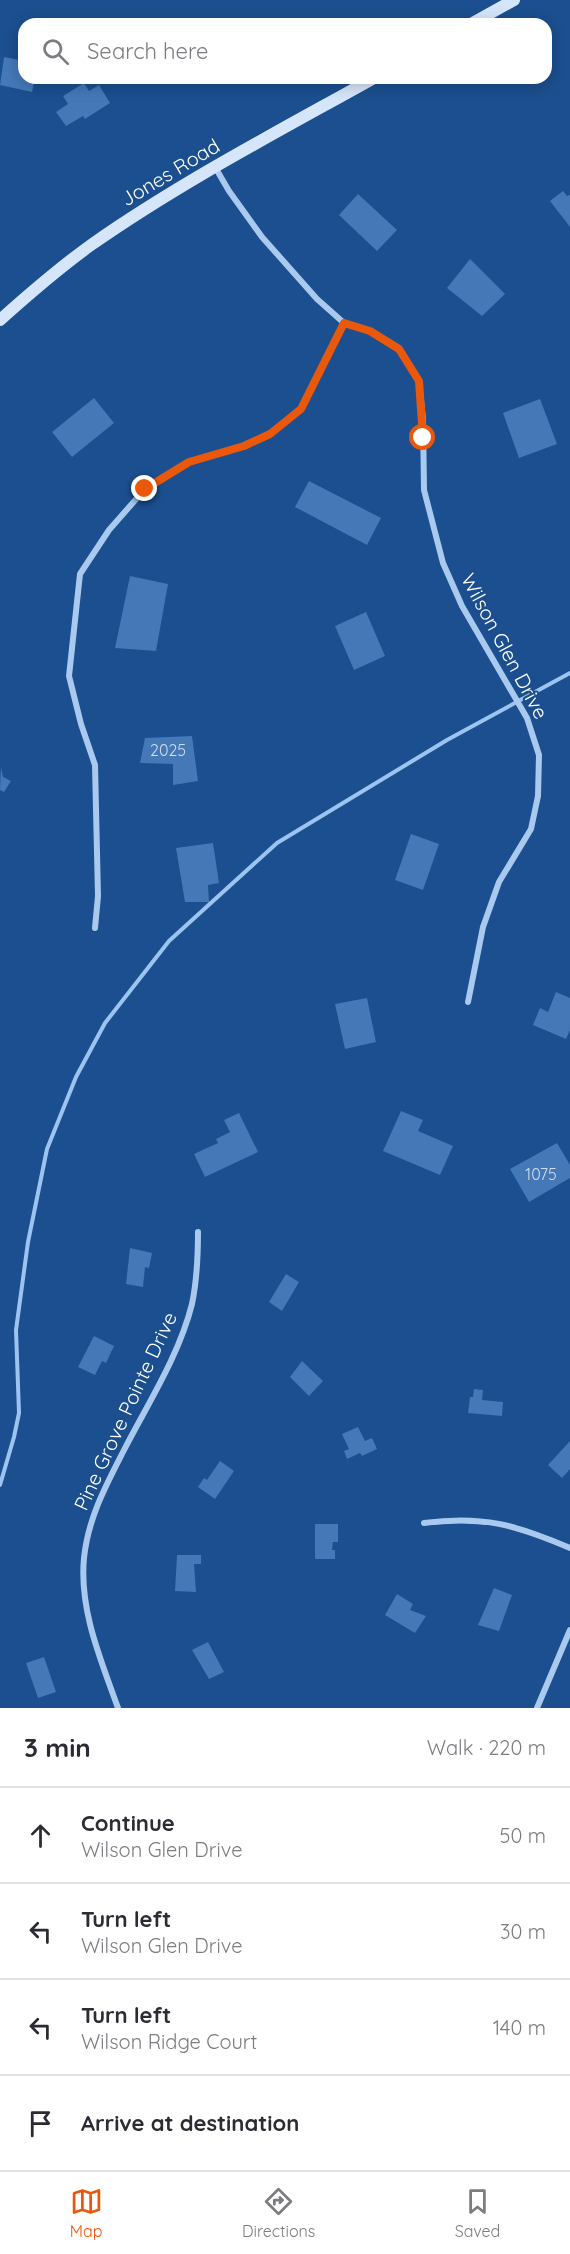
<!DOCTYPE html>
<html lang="en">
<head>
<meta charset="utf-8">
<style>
  :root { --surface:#fff; --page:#f7f7f7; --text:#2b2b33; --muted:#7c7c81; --line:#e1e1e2; --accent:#ea580c }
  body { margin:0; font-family:Quicksand,sans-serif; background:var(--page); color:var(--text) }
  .stop { position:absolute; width:18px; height:18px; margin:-14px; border:4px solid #ea580c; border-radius:50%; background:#fff }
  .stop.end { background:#ea580c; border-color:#fff; box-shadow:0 2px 6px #0008 }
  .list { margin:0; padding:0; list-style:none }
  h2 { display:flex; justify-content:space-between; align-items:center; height:78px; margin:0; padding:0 24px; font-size:26px }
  h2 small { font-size:20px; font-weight:400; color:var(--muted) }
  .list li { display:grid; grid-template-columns:39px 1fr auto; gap:18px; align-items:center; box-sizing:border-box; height:96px; padding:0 24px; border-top:2px solid var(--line) }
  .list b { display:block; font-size:22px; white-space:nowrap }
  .list p { margin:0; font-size:20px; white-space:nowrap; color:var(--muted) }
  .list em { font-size:20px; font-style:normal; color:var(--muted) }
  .icon { flex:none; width:33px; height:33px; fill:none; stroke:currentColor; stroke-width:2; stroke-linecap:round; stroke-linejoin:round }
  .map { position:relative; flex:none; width:570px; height:1708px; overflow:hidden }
  .search { position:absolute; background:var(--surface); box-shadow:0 3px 15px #0003; left:18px; right:18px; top:18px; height:66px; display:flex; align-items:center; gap:15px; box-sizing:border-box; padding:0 21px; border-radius:18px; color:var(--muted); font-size:22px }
  .sheet { height:462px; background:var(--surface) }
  nav { display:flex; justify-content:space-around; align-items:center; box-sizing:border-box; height:84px; border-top:2px solid var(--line); background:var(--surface); font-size:16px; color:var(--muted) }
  nav a { display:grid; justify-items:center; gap:3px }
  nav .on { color:var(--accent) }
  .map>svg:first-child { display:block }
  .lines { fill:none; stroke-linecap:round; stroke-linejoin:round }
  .stream { stroke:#9cc4f0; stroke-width:4 }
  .building { fill:#4478b7 }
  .street { stroke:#a9c9ee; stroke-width:6 }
  .secondary { stroke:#d6e6fa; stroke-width:12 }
  .route { stroke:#ea580c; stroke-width:8 }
  .labels { text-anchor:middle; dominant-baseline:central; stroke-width:4.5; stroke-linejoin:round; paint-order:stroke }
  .number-label { font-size:16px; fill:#d0dded }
  .street-label { font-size:20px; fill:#fff; stroke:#1b4f8f }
</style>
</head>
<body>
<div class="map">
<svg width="570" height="1708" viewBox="0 0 570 1708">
  <rect width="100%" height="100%" fill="#1b4f8f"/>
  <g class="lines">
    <!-- stream -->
    <path class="stream" d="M0,1485L14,1437L19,1413L16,1330L28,1242L47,1149L76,1077L105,1023L169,941L277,843L447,740L570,673"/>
  </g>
  <!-- building -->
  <path class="building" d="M4,57L24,61V78H35L32,92L0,85Z
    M84,83L89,91L99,85L110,103L85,119L83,116L66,126L56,112L68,104L63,96Z
    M563,191L567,196L570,195V227L550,201Z
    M358,194L397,230L377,251L339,215Z
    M470,259L505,294L482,316L447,288Z
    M94,398L114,423L72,457L52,432Z
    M540,399L557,444L519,458L503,413Z
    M309,481L381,518L367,545L295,507Z
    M130,576L168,584L156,651L115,648Z
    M366,612L385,656L354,670L335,626Z
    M192,736L198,781L173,785V764L140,763L145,738Z
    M1,767L3,777L11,781L4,792L0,790Z
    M411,834L439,844L423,890L395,880Z
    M213,843L219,883L208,885L209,902H185L176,848Z
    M556,992L570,998V1030L566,1039L533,1025L540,1008L548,1012Z
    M367,998L376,1042L345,1049L335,1004Z
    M401,1111L423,1120L418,1131L453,1146L440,1175L383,1151Z
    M239,1113L258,1152L205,1177L194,1154L218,1143L216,1139L230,1132L224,1120Z
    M557,1143L570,1165V1178L529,1202L510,1169Z
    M130,1248L152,1253L149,1268L145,1267L143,1287L126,1284Z
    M286,1274L299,1282L282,1311L269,1302Z
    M94,1336L114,1346L106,1363L102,1361L95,1375L78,1367Z
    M302,1361L323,1381L309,1396L290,1377Z
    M474,1389L483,1390L482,1400L503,1402L502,1416L468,1413L470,1397H473Z
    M358,1427L365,1441L372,1438L377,1449L362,1456L360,1453L347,1459L344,1451L349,1449L342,1434Z
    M570,1441V1469L562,1478L548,1465Z
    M220,1461L234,1471L215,1499L198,1487L204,1478L207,1480Z
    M315,1524H338V1542H333L332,1550H335V1559H315Z
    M177,1555H201V1564H194L196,1592L175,1591Z
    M494,1588L512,1595L499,1631L478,1625Z
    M397,1594L413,1604L410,1610L426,1616L415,1633L385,1615Z
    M208,1642L224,1672L209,1679L192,1650Z
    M44,1657L56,1692L38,1698L26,1663Z"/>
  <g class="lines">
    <!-- street -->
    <path class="street" d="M215,167L229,191L262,237L317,299L344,323L370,331L399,349L419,381L423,419L424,490L443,563L462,606L527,718L539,755L538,796L531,829L499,882L483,927L468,1002
      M95,928L98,896L95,765L81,724L69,676L80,574L109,530L145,489L189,462L244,446L270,434L301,409L344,323
      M424,1523C483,1515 516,1525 570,1548
      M118,1708C101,1660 79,1610 84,1558C88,1519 105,1487 123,1452C147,1405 179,1356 192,1304C197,1280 198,1256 198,1232
      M537,1708L570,1630"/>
    <!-- secondary -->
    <path class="secondary" d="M471,24L514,0
      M0,320C29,294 59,268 91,245C181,182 279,131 374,78"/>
  </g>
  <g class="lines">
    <!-- route -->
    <path class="route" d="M145,489L189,462L244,446L270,434L301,409L344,323L370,331L399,349L419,381L423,438"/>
  </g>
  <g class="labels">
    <!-- number labels -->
    <g class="number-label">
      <text x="168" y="750">2025</text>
      <text x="541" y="1174">1075</text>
    </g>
    <!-- street labels -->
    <g class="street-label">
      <text transform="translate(170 172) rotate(-31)">Jones Road</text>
      <text transform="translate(505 646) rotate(62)">Wilson Glen Drive</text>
      <text transform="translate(125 1411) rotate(-65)">Pine Grove Pointe Drive</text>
    </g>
  </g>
</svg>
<div class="stop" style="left:423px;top:438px"></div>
<div class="stop end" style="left:145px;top:489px"></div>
<div class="search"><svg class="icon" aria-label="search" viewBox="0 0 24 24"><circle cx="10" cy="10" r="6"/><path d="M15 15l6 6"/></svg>Search here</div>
</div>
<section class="sheet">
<h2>3 min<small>Walk · 220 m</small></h2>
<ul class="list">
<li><svg class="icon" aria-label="ahead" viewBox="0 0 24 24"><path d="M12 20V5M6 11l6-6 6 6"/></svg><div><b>Continue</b><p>Wilson Glen Drive</p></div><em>50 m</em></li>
<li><svg class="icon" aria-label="left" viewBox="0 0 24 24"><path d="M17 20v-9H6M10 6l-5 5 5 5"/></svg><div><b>Turn left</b><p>Wilson Glen Drive</p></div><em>30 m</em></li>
<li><svg class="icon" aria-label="left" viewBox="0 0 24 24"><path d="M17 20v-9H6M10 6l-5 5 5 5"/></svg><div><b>Turn left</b><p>Wilson Ridge Court</p></div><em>140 m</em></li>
<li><svg class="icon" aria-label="arrive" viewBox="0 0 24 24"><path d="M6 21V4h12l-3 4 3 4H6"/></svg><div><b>Arrive at destination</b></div></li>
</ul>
</section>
<nav>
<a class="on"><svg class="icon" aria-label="map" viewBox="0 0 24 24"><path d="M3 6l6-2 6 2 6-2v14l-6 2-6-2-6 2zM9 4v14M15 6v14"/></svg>Map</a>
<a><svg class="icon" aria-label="directions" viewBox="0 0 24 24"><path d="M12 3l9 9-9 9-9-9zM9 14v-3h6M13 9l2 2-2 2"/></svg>Directions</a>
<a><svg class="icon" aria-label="saved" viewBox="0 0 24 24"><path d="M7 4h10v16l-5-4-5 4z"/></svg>Saved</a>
</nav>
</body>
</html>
